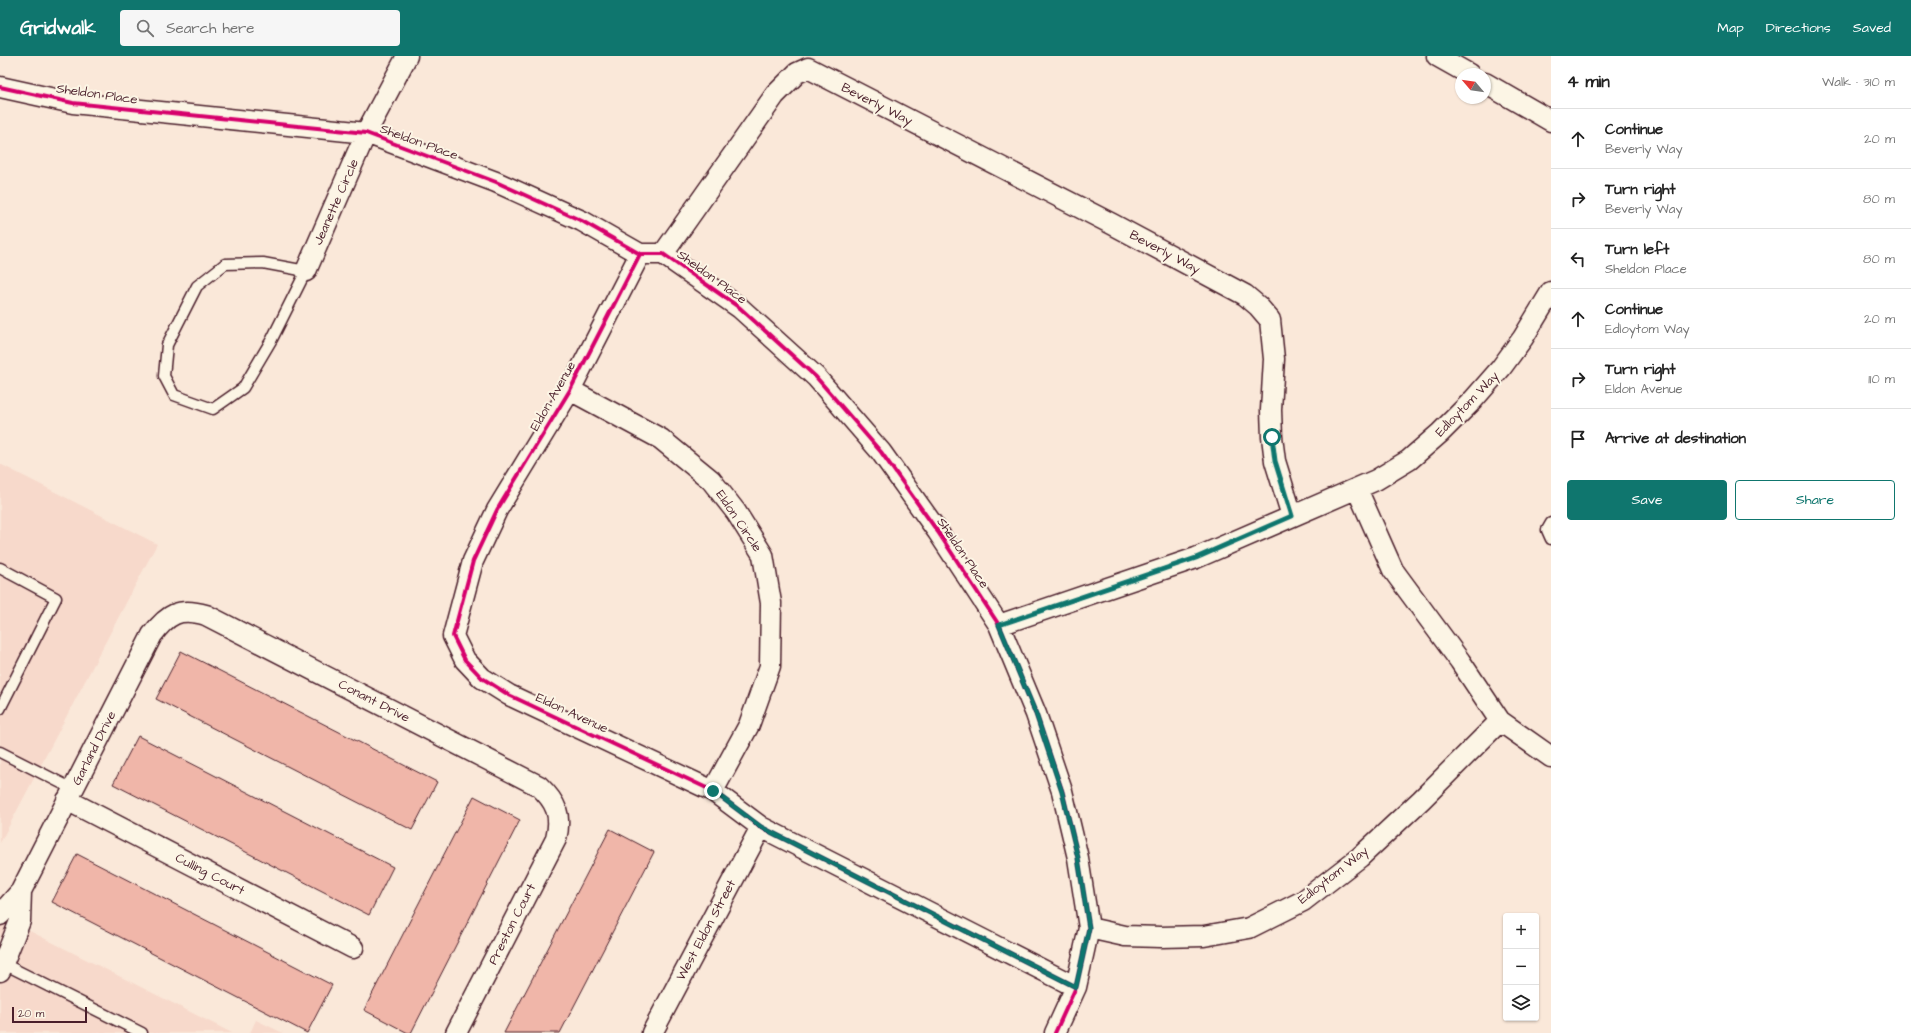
<!DOCTYPE html>
<html lang="en">
<head>
<meta charset="utf-8">
<style>
  :root { --surface:#fff; --page:#f6f6f6; --text:#222; --muted:#767676; --line:#e0e0e0; --accent:#0f766e }
  body { margin:0; font-family:"Architects Daughter",sans-serif; background:var(--page); color:var(--text) }
  .controls { position:absolute; right:12px; bottom:12px; display:grid; overflow:hidden; border-radius:4px; box-shadow:0 1px 3px #0004 }
  .controls button { width:36px; height:36px; display:grid; place-items:center; padding:0; border:0; border-bottom:1px solid var(--line); background:var(--surface); color:var(--text); font:20px sans-serif }
  .compass { position:absolute; left:1455px; top:12px; width:36px; height:36px; border-radius:50%; background:var(--surface); box-shadow:0 1px 3px #0004; rotate:299deg }
  .scale { position:absolute; left:12px; bottom:10px; width:75px; box-sizing:border-box; padding-left:4px; border:2px solid #4a1f2b; border-top:0; font-size:11px; line-height:14px; white-space:nowrap; color:#4a1f2b; -webkit-text-stroke:3px #fcf5e5; paint-order:stroke }
  .stop { position:absolute; width:12px; height:12px; margin:-9px; border:3px solid #0f766e; border-radius:50%; background:#fff }
  .stop.end { background:#0f766e; border-color:#fff; box-shadow:0 1px 4px #0008 }
  .list { margin:0; padding:0; list-style:none }
  h2 { display:flex; justify-content:space-between; align-items:center; height:52px; margin:0; padding:0 16px; font-size:17px }
  h2 small { font-size:13px; font-weight:400; color:var(--muted) }
  .list li { display:grid; grid-template-columns:26px 1fr auto; gap:12px; align-items:center; box-sizing:border-box; height:60px; padding:0 16px; border-top:1px solid var(--line) }
  .list b { display:block; font-size:15px; white-space:nowrap }
  .list p { margin:0; font-size:13px; white-space:nowrap; color:var(--muted) }
  .list em { font-size:13px; font-style:normal; color:var(--muted) }
  .actions { display:flex; gap:8px; padding:12px 16px }
  .actions a { flex:1; padding:9px 0; border:1px solid var(--accent); border-radius:4px; text-align:center; font-size:14px; color:var(--accent) }
  .actions .main { background:var(--accent); color:#fff }
  .icon { flex:none; width:22px; height:22px; fill:none; stroke:currentColor; stroke-width:2; stroke-linecap:round; stroke-linejoin:round }
  .map { position:relative; flex:none; width:1551px; height:977px; overflow:hidden }
  header { display:flex; align-items:center; gap:24px; box-sizing:border-box; height:56px; padding:0 20px; background:var(--accent); color:#fff }
  header strong { font-size:19px }
  nav { display:flex; gap:22px; margin-inline-start:auto; font-size:14px }
  .search { width:280px; height:36px; background:var(--page); display:flex; align-items:center; gap:10px; box-sizing:border-box; padding:0 14px; border-radius:4px; color:var(--muted); font-size:15px }
  main { display:flex }
  aside { flex:1; background:var(--surface) }
  .map>svg:first-child { display:block }
  .built { fill:#f7d9cb }
  .building { fill:#f0b6a9; stroke:#4a1f2b }
  .lines { fill:none; stroke-linecap:round; stroke-linejoin:round }
  .lane-casing { stroke:#4a1f2b; stroke-width:13 }
  .street-casing { stroke:#4a1f2b; stroke-width:23 }
  .lane { stroke:#fcf5e5; stroke-width:10 }
  .street { stroke:#fcf5e5; stroke-width:20 }
  .cycleway-casing { stroke:#fcf5e5; stroke-width:6 }
  .cycleway { stroke:#d6006c; stroke-width:4 }
  .route { stroke:#0f766e; stroke-width:5 }
  .labels { text-anchor:middle; dominant-baseline:central; stroke-width:4; stroke-linejoin:round; paint-order:stroke }
  .street-label { font-size:13px; fill:#4a1f2b; stroke:#fcf5e5 }
</style>
</head>
<body>
<header>
<strong>Gridwalk</strong>
<div class="search"><svg class="icon" aria-label="search" viewBox="0 0 24 24"><circle cx="10" cy="10" r="6"/><path d="M15 15l6 6"/></svg>Search here</div>
<nav><a>Map</a><a>Directions</a><a>Saved</a></nav>
</header>
<main>
<div class="map">
<svg width="1551" height="977" viewBox="0 0 1551 977">
  <rect width="100%" height="100%" fill="#fae8d9"/>
  <filter id="ink" filterUnits="userSpaceOnUse"><feTurbulence type="fractalNoise" baseFrequency=".025" numOctaves="2"/><feDisplacementMap in="SourceGraphic" scale="8" xChannelSelector="R" yChannelSelector="G"/><feConvolveMatrix kernelMatrix="1 2 1 2 8 2 1 2 1" color-interpolation-filters="sRGB"/></filter>
  <g filter="url(#ink)">
    <!-- built -->
    <path class="built" d="M0,408L157,488L0,787Z
      M0,860L232,977H0Z
      M256,964L283,977H250Z"/>
    <!-- building -->
    <path class="building" d="M181,595L437,726L412,774L156,643Z
      M138,680L393,811L369,859L113,728Z
      M474,740L520,764L411,977H408L364,954Z
      M610,773L654,796L560,977H504Z
      M77,798L332,929L307,977L52,846Z"/>
    <g class="lines">
      <defs>
        <path id="lane" d="M263,207L306,215L272,283L243,332L213,353L174,339L164,320L167,289L197,230L225,208Z
          M1551,467L1547,474L1551,483
          M0,512L56,542L0,653
          M0,696L73,733
          M0,906L142,977"/>
        <path id="street" d="M1437,0L1469,18
          M1485,27L1551,65
          M0,31L73,47L366,77L496,126L582,165L640,198H663L740,252L816,321L881,396L938,476L999,569L1036,658L1062,735L1078,802L1089,872L1076,931L1055,977
          M640,198L570,334L497,454L473,505L453,580L465,604L482,622L509,639L713,735L761,771L1076,931
          M663,198L775,39L797,17L808,12L1112,168L1245,239L1258,250L1270,264L1274,303L1271,354L1272,381L1275,405L1292,460
          M306,215L366,77L407,0
          M570,334L661,383L711,424L736,456L763,499L771,547L770,610L749,669L713,735
          M1357,433L1393,514L1460,605L1500,665L1551,701
          M999,569L1196,502L1376,424L1409,404L1440,377L1473,344L1501,312L1523,282L1551,236
          M67,744L353,892
          M0,859L21,835L152,579C168,558 179,551 206,559L539,730C556,746 562,759 556,783L456,977
          M1089,872L1125,880L1161,881L1204,880L1249,872L1303,845L1360,801L1421,744L1500,665
          M0,915L20,865L21,835
          M652,977L761,771"/>
      </defs>
      <!-- lane casing -->
      <use href="#lane" class="lane-casing"/>
      <!-- street casing -->
      <use href="#street" class="street-casing"/>
      <!-- lane -->
      <use href="#lane" class="lane"/>
      <!-- street -->
      <use href="#street" class="street"/>
      <defs>
        <path id="cycleway" d="M0,31L73,47L366,77L496,126L582,165L640,198H663L740,252L816,321L881,396L938,476L999,569L1036,658L1062,735L1078,802L1089,872L1076,931L1055,977
          M640,198L570,334L497,454L473,505L453,580L465,604L482,622L509,639L713,735L761,771L1076,931"/>
      </defs>
      <!-- cycleway casing -->
      <use href="#cycleway" class="cycleway-casing"/>
      <!-- cycleway -->
      <use href="#cycleway" class="cycleway"/>
    </g>
  </g>
  <g class="lines" filter="url(#ink)">
    <!-- route -->
    <path class="route" d="M713,735L761,771L1076,931L1089,872L1078,802L1062,736L1036,658L999,569L1196,502L1292,460L1275,405L1272,381"/>
  </g>
  <g class="labels">
    <!-- street labels -->
    <g class="street-label">
      <text transform="translate(97 38) rotate(8)">Sheldon Place</text>
      <text transform="translate(877 48) rotate(27)">Beverly Way</text>
      <text transform="translate(419 86) rotate(20)">Sheldon Place</text>
      <text transform="translate(336 146) rotate(-66)">Jeanette Circle</text>
      <text transform="translate(1165 196) rotate(28)">Beverly Way</text>
      <text transform="translate(712 221) rotate(36)">Sheldon Place</text>
      <text transform="translate(553 340) rotate(-60)">Eldon Avenue</text>
      <text transform="translate(1467 348) rotate(-46)">Edloytom Way</text>
      <text transform="translate(739 465) rotate(56)">Eldon Circle</text>
      <text transform="translate(963 497) rotate(56)">Sheldon Place</text>
      <text transform="translate(374 645) rotate(27)">Conant Drive</text>
      <text transform="translate(572 657) rotate(25)">Eldon Avenue</text>
      <text transform="translate(94 692) rotate(-63)">Garland Drive</text>
      <text transform="translate(210 818) rotate(27)">Culling Court</text>
      <text transform="translate(1333 819) rotate(-38)">Edloytom Way</text>
      <text transform="translate(512 868) rotate(-63)">Preston Court</text>
      <text transform="translate(706 874) rotate(-62)">West Eldon Street</text>
    </g>
  </g>
</svg>
<div class="controls">
<button>+</button>
<button>−</button>
<button><svg class="icon" aria-label="layers" viewBox="0 0 24 24"><path d="M12 4l9 5-9 5-9-5zM3 14l9 5 9-5"/></svg></button>
</div>
<svg class="compass" viewBox="-18 -18 36 36"><path d="M0-13l5 13h-10z" fill="#e53935"/><path d="M0 13l5-13h-10z" fill="#767676"/></svg>
<div class="scale">20 m</div>
<div class="stop" style="left:1272px;top:381px"></div>
<div class="stop end" style="left:713px;top:735px"></div>
</div>
<aside>
<h2>4 min<small>Walk · 310 m</small></h2>
<ul class="list">
<li><svg class="icon" aria-label="ahead" viewBox="0 0 24 24"><path d="M12 20V5M6 11l6-6 6 6"/></svg><div><b>Continue</b><p>Beverly Way</p></div><em>20 m</em></li>
<li><svg class="icon" aria-label="right" viewBox="0 0 24 24"><path d="M7 20v-9h11M14 6l5 5-5 5"/></svg><div><b>Turn right</b><p>Beverly Way</p></div><em>80 m</em></li>
<li><svg class="icon" aria-label="left" viewBox="0 0 24 24"><path d="M17 20v-9H6M10 6l-5 5 5 5"/></svg><div><b>Turn left</b><p>Sheldon Place</p></div><em>80 m</em></li>
<li><svg class="icon" aria-label="ahead" viewBox="0 0 24 24"><path d="M12 20V5M6 11l6-6 6 6"/></svg><div><b>Continue</b><p>Edloytom Way</p></div><em>20 m</em></li>
<li><svg class="icon" aria-label="right" viewBox="0 0 24 24"><path d="M7 20v-9h11M14 6l5 5-5 5"/></svg><div><b>Turn right</b><p>Eldon Avenue</p></div><em>110 m</em></li>
<li><svg class="icon" aria-label="arrive" viewBox="0 0 24 24"><path d="M6 21V4h12l-3 4 3 4H6"/></svg><div><b>Arrive at destination</b></div></li>
</ul>
<div class="actions"><a class="main">Save</a><a>Share</a></div>
</aside>
</main>
</body>
</html>
